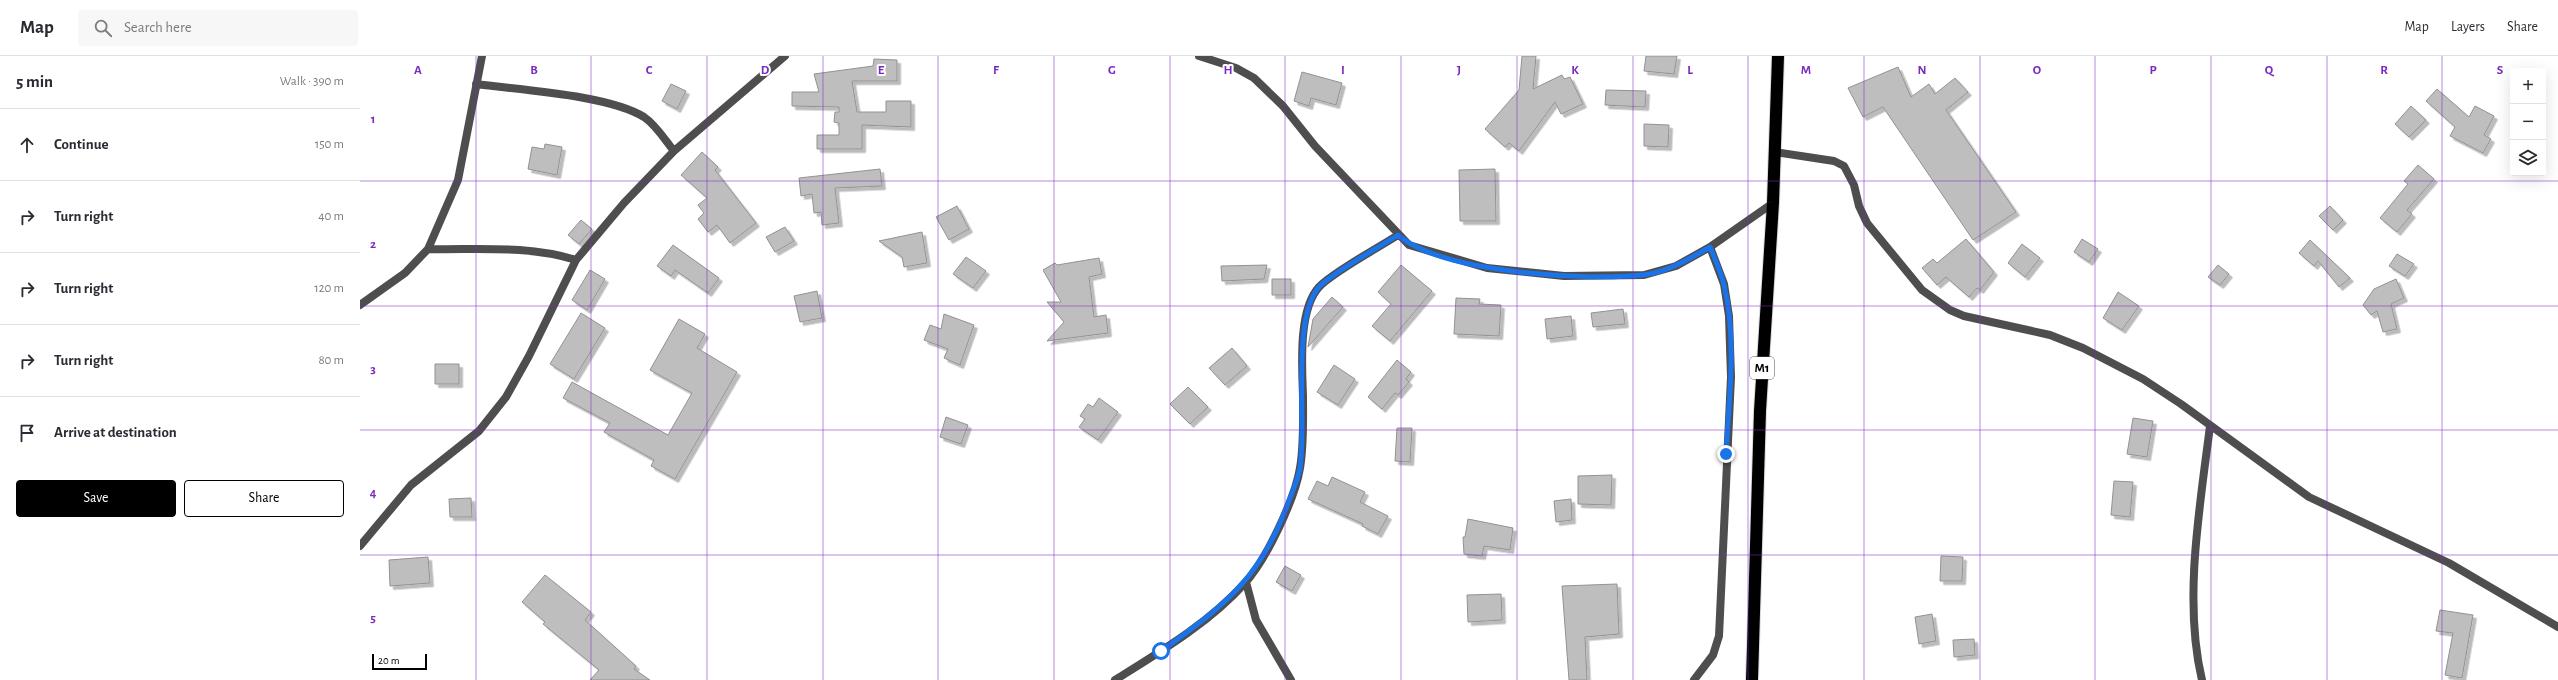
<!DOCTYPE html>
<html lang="en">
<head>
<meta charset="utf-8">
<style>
  :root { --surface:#fff; --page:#f7f7f7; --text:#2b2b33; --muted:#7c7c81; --line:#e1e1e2; --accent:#000 }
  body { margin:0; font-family:"Alegreya Sans",sans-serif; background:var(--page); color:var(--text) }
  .controls { position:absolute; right:12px; top:12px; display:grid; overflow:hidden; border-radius:4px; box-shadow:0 4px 16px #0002 }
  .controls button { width:36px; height:36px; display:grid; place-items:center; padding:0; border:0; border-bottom:1px solid var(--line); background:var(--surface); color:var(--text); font:20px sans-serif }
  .scale { position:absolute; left:12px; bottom:10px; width:55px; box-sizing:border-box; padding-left:4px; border:2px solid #000; border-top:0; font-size:11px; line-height:14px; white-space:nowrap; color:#000; -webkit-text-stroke:3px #fff; paint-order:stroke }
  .stop { position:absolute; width:12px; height:12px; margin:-9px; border:3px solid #1a73e8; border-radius:50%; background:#fff }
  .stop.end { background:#1a73e8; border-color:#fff; box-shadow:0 1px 4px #0008 }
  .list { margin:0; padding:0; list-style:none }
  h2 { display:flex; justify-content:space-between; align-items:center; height:52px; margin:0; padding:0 16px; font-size:17px }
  h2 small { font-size:13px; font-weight:400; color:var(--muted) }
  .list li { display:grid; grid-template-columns:26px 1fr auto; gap:12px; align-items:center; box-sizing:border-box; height:72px; padding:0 16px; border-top:1px solid var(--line) }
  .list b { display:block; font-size:15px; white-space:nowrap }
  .list em { font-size:13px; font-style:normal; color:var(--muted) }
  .actions { display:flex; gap:8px; padding:12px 16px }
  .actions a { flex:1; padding:9px 0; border:1px solid var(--accent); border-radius:4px; text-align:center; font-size:14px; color:var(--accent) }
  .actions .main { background:var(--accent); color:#fff }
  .icon { flex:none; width:22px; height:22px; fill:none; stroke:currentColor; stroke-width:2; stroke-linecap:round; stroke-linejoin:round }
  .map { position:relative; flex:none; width:2198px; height:624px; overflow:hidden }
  header { display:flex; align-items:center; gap:24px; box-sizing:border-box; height:56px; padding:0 20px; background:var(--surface); border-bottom:1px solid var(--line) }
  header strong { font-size:19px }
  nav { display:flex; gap:22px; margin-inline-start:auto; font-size:14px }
  .search { width:280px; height:36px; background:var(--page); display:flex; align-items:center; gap:10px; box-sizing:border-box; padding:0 14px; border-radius:4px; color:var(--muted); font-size:15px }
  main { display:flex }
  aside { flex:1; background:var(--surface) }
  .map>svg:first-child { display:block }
  .building { fill:#bebebe; stroke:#929292; filter:url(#shadow) }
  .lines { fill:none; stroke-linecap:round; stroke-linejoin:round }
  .highway-casing { stroke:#dbdbdb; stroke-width:14 }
  .street { stroke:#4e4e4e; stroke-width:8 }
  .highway { stroke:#000; stroke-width:12 }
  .route { stroke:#1a73e8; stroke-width:5 }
  .grid { fill:none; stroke:#7b2cbf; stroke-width:1; stroke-opacity:0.55 }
  .labels { text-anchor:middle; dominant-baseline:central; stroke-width:4; stroke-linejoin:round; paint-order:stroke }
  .shield { fill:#fff; stroke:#4c4c4c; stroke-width:1 }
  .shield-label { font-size:13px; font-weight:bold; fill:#000 }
  .grid-label { font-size:13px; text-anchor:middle; font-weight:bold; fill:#7b2cbf; stroke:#fff; stroke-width:4; stroke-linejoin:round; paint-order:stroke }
</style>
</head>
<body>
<header>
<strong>Map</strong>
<div class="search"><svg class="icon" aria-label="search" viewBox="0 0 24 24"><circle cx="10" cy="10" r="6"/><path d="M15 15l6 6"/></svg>Search here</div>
<nav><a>Map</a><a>Layers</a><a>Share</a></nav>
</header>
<main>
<aside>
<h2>5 min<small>Walk · 390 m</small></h2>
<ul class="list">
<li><svg class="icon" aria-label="ahead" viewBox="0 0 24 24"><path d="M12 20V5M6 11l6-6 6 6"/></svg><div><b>Continue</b></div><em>150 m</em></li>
<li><svg class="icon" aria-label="right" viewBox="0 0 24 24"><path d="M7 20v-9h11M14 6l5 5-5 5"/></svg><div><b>Turn right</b></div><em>40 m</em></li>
<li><svg class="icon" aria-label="right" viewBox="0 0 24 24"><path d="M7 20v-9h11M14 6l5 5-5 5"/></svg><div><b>Turn right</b></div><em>120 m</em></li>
<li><svg class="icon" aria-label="right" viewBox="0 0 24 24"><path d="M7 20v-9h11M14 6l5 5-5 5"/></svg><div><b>Turn right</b></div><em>80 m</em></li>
<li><svg class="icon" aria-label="arrive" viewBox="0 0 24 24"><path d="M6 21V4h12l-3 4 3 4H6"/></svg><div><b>Arrive at destination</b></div></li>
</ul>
<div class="actions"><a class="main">Save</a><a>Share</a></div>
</aside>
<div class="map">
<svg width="2198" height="624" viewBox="0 0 2198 624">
  <defs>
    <filter id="shadow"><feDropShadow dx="3.5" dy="3.5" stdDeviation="0" flood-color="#0004"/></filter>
  </defs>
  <rect width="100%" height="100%" fill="#fff"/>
  <!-- building -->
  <path class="building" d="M1162,0H1176L1173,33L1202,19L1204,23L1210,21L1223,48L1201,58L1195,46L1159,95L1149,87L1145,91L1125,73L1159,34Z
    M1286,0H1317L1314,18L1284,15Z
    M514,3L537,4V25H492L497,56H526V45H551V71L502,69V93H457V79H479V67L474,66L475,56H479V51L432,50V36H459L454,18L513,10Z
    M1538,11L1551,41L1569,28L1575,38L1595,22L1608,36L1586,54L1656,156L1613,184L1523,51L1503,61L1488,32Z
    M942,16L982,27L976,49L951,42L949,50L934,45Z
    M311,28L326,35L317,53L302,45Z
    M2077,33L2109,61L2115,50L2134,60L2124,79L2131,83L2123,97L2090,80L2095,71L2066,45Z
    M1246,34L1286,35L1285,51L1245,49Z
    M2051,50L2066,64L2049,81L2035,68Z
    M1284,68L1309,69L1308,91L1284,90Z
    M185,88L202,91L197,119L168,113L172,91L184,93Z
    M342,96L358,111L355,114L396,167L370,187L357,169L348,176L338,163L344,157L338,149L347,142L321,119Z
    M2058,109L2074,123L2047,154L2052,158L2037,176L2020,162L2048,128L2044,125Z
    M520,113L522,130L475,132L479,167L462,169L461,156L454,157L452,138L441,140L439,122Z
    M1135,113L1136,165H1100L1099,114Z
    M597,150L609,173L589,184L576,161Z
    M1970,150L1983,164L1973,174L1959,160Z
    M221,164L232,173L219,188L208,179Z
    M425,171L434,185L415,196L406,181Z
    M562,176L567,207L544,211L542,201L519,185Z
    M1606,183L1634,216L1620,234L1617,232L1609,241L1586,221L1577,229L1562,212L1573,203L1577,207Z
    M1722,183L1738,193L1729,206L1714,196Z
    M1950,184L1990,222L1979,231L1958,205L1954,210L1939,197Z
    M1662,188L1680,202L1665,221L1648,207Z
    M313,189L359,222L348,237L315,214L311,220L297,210Z
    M2037,198L2054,208L2045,220L2029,210Z
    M606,201L626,215L613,232L593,218Z
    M739,202L742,218L729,221L734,261L746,259L748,277L687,285L704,266L687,246H701L683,214L695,207L697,209Z
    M907,209L904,223L862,225L861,210Z
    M1041,209L1072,235L1030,285L1012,270L1031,248L1018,236Z
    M1858,209L1869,218L1860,229L1848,221Z
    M230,214L245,223L227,254L212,244Z
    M912,223H931V239H912Z
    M2036,223L2044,242L2031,248L2037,273L2023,276L2017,255L2011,259L2003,249L2014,233Z
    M457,235L462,262L440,266L434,240Z
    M1758,236L1779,250L1762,274L1743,262Z
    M972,241L983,251L948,291L953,263Z
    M1096,242L1120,243L1119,248L1141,249L1139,280L1094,278Z
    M1263,253L1265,268L1233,271L1231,257Z
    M221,257L245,272L214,323L190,308Z
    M584,258L614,269L600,309L584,302L588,293L564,284L570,269L581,273Z
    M1211,260L1213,280L1187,283L1185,263Z
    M319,263L345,278L337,292L377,316L315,423L291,410L294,404L244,376L250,367L203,342L212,326L308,379L332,337L290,314Z
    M872,292L887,310L865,329L849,312Z
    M1037,304L1051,316L1046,323L1049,326L1038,339L1035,337L1022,353L1008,341Z
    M75,308H99V328H75Z
    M974,309L995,323L978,349L957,336Z
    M828,331L848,351L830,368L810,348Z
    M739,342L758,356L738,384L719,371L725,363L720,360L728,348L733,351Z
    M586,361L608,369L601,388L580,381Z
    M1773,362L1793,365L1787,401L1767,398Z
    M1037,372H1052L1050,406L1035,405Z
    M1252,419L1251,449L1218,448V420Z
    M972,421L1005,436L1000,446L1028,460L1018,478L1002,470L1003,468L948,443L957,425L968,430Z
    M1754,425L1773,426L1770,461L1751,459Z
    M111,442L112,461H90L89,443Z
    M1211,443L1212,464L1196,466L1194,445Z
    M1108,463L1153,472L1150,494L1124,490L1122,500L1104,498L1103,481H1105Z
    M1581,500L1603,501L1602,525H1580Z
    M68,501L70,527L30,530L29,504Z
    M925,510L941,519L932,535L916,526Z
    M185,519L231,556L225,564L276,610L274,613L290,624H230L239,614L183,568L185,566L162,546Z
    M1257,528L1259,578L1225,581L1227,624H1209L1202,530Z
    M1141,538L1142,564L1108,566L1107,539Z
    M2080,554L2113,559L2102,622L2085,619L2093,577L2076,575Z
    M1572,558L1576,585L1559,588L1555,561Z
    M1614,583L1615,599L1594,601L1593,584Z"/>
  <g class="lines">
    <defs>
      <path id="highway" d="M1392,624L1400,355L1413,147L1418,0"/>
    </defs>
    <!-- highway casing -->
    <use href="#highway" class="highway-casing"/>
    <!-- street -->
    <path class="street" d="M839,0L876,12L894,22L923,50L955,90L1049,189L1127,212L1204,220L1284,219L1316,210L1350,191L1413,147
      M116,28C160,34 249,39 284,61C296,69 305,84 314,95
      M1415,96L1474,105L1484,110L1494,129L1499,150L1507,167L1562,234L1590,254L1604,260L1690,279L1723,292L1783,323L1821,348L1949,441L2089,507L2198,571
      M68,193C118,194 167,189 216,204
      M0,249L45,217L68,193L98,124L122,0
      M0,490L51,429L119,375L146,341L169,300L216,204L264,147L314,95L425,0
      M886,526L896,564L931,624
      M755,624C800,596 849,567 885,527C906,504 935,443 940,412C944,389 943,364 943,340C942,310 938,254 959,231C973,216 1018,192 1038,179
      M1334,624L1353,599L1359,580L1371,321L1369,260L1364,228L1350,191
      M1842,624C1823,545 1840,450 1850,370"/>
    <!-- highway -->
    <use href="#highway" class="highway"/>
  </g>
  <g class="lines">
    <!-- route -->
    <path class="route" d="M801,595C864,550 901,522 928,447C932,436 938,424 940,412C947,368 931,262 959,231C973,216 1018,192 1038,179C1082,217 1225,225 1283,219C1308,216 1329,203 1350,191C1355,203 1361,216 1364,229C1377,283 1369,342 1366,398"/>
  </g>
  <!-- grid -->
  <path class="grid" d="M116,0V624M231,0V624M347,0V624M463,0V624M578,0V624M694,0V624M810,0V624M925,0V624M1041,0V624M1157,0V624M1273,0V624M1388,0V624M1504,0V624M1620,0V624M1735,0V624M1851,0V624M1967,0V624M2082,0V624M0,125H2198M0,250H2198M0,374H2198M0,499H2198"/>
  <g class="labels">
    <!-- shield labels -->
    <rect class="shield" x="1390" y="301" width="24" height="22" rx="3"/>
    <g class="shield-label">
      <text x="1402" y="312">M1</text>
    </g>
  </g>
  <g class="grid-label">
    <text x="58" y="18">A</text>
    <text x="174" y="18">B</text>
    <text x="289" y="18">C</text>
    <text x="405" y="18">D</text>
    <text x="521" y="18">E</text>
    <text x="636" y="18">F</text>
    <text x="752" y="18">G</text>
    <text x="868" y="18">H</text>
    <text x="983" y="18">I</text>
    <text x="1099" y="18">J</text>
    <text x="1215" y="18">K</text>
    <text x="1330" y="18">L</text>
    <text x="1446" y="18">M</text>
    <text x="1562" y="18">N</text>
    <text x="1677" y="18">O</text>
    <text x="1793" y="18">P</text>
    <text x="1909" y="18">Q</text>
    <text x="2024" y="18">R</text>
    <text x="2140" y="18">S</text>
    <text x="13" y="67">1</text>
    <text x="13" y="192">2</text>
    <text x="13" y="317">3</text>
    <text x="13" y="441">4</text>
    <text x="13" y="566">5</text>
  </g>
</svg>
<div class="controls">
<button>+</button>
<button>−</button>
<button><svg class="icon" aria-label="layers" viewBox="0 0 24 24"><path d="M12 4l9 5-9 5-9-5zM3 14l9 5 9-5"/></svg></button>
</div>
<div class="scale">20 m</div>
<div class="stop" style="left:801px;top:595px"></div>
<div class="stop end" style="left:1366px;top:398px"></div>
</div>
</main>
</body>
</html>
